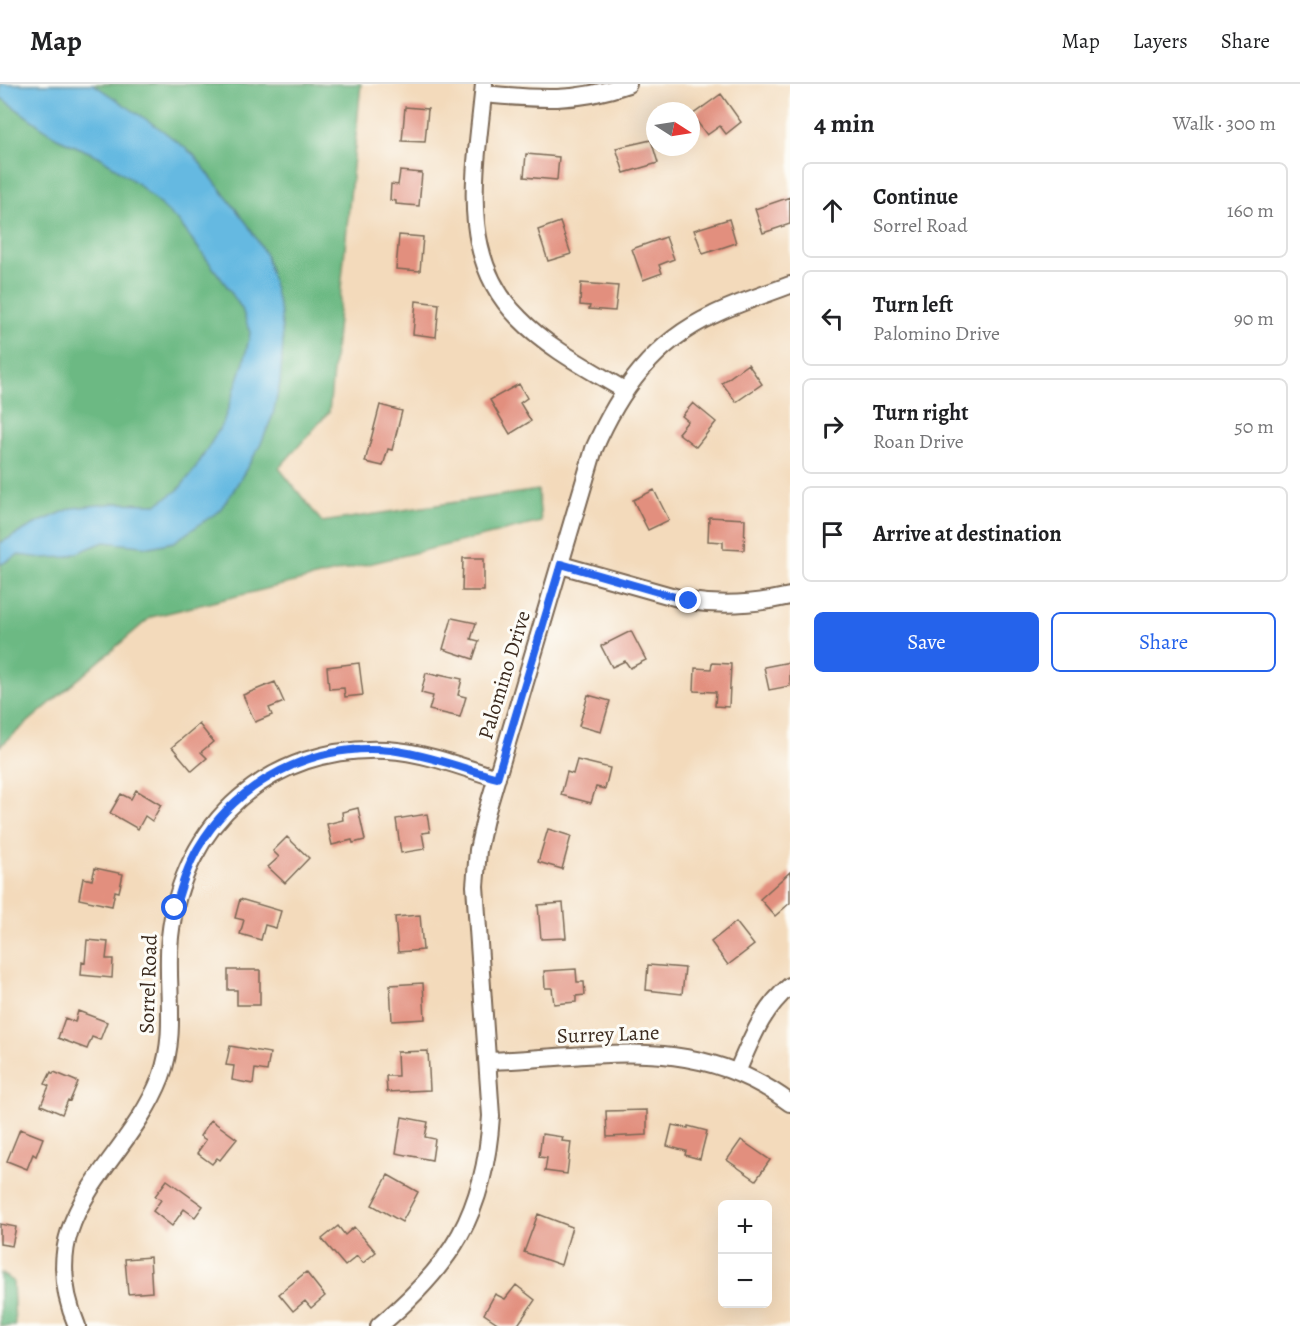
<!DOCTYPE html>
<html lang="en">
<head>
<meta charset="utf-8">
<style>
  :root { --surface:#fff; --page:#f6f6f6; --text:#202124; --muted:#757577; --line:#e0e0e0; --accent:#2563eb }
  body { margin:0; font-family:Alegreya,serif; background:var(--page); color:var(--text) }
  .controls { position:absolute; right:18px; bottom:18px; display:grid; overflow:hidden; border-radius:9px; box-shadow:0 6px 24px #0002 }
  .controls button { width:54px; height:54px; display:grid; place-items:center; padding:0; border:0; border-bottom:2px solid var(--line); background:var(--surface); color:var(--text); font:30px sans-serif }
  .compass { position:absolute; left:646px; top:18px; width:54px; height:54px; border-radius:50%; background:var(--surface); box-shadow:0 6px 24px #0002; rotate:102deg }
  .stop { position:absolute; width:18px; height:18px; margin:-14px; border:4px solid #2563eb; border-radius:50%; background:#fff }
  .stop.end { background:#2563eb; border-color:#fff; box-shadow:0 2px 6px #0008 }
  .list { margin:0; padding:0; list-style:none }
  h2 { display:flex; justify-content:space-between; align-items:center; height:78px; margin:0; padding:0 24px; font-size:26px }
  h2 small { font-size:20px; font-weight:400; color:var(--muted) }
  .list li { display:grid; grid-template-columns:39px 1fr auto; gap:18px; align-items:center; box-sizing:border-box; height:96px; margin:0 12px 12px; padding:0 12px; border:2px solid var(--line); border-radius:9px }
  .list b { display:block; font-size:22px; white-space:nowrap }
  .list p { margin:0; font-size:20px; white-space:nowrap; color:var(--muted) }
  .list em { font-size:20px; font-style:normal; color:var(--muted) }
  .actions { display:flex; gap:12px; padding:18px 24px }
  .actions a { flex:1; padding:14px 0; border:2px solid var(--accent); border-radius:9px; text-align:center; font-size:21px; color:var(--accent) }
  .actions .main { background:var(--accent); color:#fff }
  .icon { flex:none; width:33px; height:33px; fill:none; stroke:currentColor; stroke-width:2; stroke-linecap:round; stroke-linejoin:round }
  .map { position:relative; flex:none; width:790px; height:1242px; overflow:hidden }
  header { display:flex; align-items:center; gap:36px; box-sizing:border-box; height:84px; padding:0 30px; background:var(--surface); border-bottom:2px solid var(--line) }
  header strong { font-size:28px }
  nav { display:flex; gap:33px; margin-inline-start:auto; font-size:21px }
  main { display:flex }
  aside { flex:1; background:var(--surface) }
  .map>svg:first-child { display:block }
  .forest { fill:#6cb983; stroke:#547250; stroke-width:1.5 }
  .water { fill:#65b9e1; stroke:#507280; stroke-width:1.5 }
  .building { fill:#e28f7e }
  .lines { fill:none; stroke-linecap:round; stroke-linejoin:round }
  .street-casing { stroke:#7b6855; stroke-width:20 }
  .street { stroke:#fff; stroke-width:16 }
  .route { stroke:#2563eb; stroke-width:8 }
  .labels { text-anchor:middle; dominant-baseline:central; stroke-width:6; stroke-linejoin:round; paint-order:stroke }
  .street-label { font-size:21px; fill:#3b2a1e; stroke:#fdfcf7 }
</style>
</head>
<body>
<header>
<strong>Map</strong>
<nav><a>Map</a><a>Layers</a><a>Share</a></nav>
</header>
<main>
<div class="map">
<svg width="790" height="1242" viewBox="0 0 790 1242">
  <rect width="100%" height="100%" fill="#fdfcf7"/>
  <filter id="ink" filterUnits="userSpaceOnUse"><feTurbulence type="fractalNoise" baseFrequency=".0167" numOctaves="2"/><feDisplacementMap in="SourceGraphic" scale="12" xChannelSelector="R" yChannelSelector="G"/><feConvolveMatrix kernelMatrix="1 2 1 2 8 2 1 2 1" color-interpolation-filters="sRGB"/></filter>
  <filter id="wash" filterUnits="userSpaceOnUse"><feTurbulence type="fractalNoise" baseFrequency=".008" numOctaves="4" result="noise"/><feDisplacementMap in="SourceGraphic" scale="24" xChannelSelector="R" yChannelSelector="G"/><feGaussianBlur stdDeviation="1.35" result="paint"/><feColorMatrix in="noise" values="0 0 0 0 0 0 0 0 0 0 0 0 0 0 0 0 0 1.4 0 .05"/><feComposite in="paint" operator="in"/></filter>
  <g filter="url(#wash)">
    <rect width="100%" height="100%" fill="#f3dabb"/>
    <!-- forest -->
    <path class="forest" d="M0,0H361L329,328L279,384L322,438L538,406L541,438L151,533L0,662Z
      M0,1189L13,1197L15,1242H0Z"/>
    <!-- water -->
    <path class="water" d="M0,0H93L162,46L194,71L248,141L266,171L281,230L283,260L280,299L273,331L260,362L232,409L219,427L174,458L150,463L104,458L67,473L42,474L18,471L0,481V459L35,440L72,424L116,419L157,420L178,406L195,385L223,339L244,278L250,249L242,225L226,201L179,138L139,101L100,73L57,54L0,13Z"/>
    <g id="blocks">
      <!-- building -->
      <path class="building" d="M721,10L741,38L726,50L720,42L707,51L692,31Z
        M405,23L428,25L425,58L402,57Z
        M651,56L658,79L624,89L616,64Z
        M526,70L559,73L557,96L524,93Z
        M400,87L422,89L419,122L396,120V117L390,116L391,100L398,101Z
        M790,113V140L763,149L755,125Z
        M729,135L736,159L703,170L694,146Z
        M560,138L571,170L548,177L538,146Z
        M399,151L423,153L420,187L396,185Z
        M666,153L674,175L659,181L662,189L643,196L632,165Z
        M581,199L618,202L615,227L589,225L590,222L580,221Z
        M416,217L439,220L436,253L413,250Z
        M748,280L762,300L736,318L722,299Z
        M519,300L527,314L520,319L531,337L510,350L490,316Z
        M693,319L716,338L696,363L678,349L688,337L682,332Z
        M380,321L402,327L392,366L388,365L383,382L365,378Z
        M654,406L669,436L648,446L633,416Z
        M709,433L745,435L744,466L723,465V458L708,457Z
        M463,474H484V507H462Z
        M452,534L476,539L471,555L479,557L473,575L443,565Z
        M631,547L646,576L630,584L625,577L612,583L601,562Z
        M790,578V602L769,606L764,583Z
        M359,579L363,611L345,613L344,604L329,605L327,583Z
        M712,579L731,580L729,623L715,622L716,608L694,607L695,584L711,585Z
        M426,589L439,592V590L462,595L458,611L466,613L460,633L429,626L433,612L421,609Z
        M275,598L284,618L269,624L272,631L255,638L243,611Z
        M588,611L610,617L601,648L579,642Z
        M199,640L213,658L201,668L207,674L192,687L172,663Z
        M577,676L610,684L605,705L596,703L591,719L561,711L567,688L573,690Z
        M136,706L161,721L152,737L145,732L138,745L110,729L121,710L131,715Z
        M358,724L365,756L353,759L352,756L332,761L327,740L343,736L342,728Z
        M427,730L430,748L422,749L425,765L401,769L396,735Z
        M548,745L571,752L562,785L538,778Z
        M287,753L309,774L285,799L268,783L279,773L273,767Z
        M95,784L123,790L119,808L115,807L112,822L79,815L83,794L92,796Z
        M790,788V819L775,832L760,815Z
        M240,815L281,827L276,844L265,841L261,856L240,850L244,836L235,834Z
        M563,819L566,854L541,855L538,821Z
        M420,831L423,866L398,868L395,833Z
        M736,838L754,861L728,881L711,858Z
        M87,856L108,858L106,875H113L112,894L81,891L82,878L85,879Z
        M648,881L685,884L682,910L646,906Z
        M576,885L577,898H584L585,911L576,912V918L554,920L552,904H545L544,887Z
        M228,886H260V921H237V906H228Z
        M423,899L425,935L392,937L390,901Z
        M78,927L107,938L100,956L92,953L87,965L58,954L65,934L75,938Z
        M230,962L270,969L267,987L255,985L253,1000L232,996L234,982L226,981Z
        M428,967L430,1006L387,1008L386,992H398L397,968Z
        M51,988L53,990L54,988L78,998L70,1017L68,1016L62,1030L41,1021L49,1002L45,1000Z
        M647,1026V1051L607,1053L606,1027Z
        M402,1033L428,1038L425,1053L435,1055L432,1076L396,1069Z
        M211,1036L237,1055L220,1076L217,1074L212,1080L197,1069L206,1056L200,1052Z
        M672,1041L688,1044V1042L707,1047L700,1075L685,1071L686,1067L667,1062Z
        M20,1045L43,1054L36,1072L33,1070L27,1085L7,1077Z
        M542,1050L563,1053L562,1057L571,1058L567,1090L545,1087L547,1074L539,1073Z
        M741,1056L770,1076L756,1096L727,1076Z
        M388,1091L418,1108L402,1138L372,1121Z
        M167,1096L203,1122L195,1133L184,1125L172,1142L153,1127L161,1116L155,1112Z
        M538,1130L572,1143L561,1181L524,1168Z
        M0,1140L16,1143L12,1162L0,1160Z
        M338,1142L345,1151L354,1143L376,1168L363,1179L357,1172L345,1182L322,1155Z
        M150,1173L152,1208L128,1210L125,1175Z
        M306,1188L325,1212L311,1224L305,1217L293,1227L279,1210Z
        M516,1201L535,1216L517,1242H502L484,1230L495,1210L505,1215Z"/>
    </g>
  </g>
  <g filter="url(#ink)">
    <use href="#blocks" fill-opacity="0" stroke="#7b6855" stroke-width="1.5"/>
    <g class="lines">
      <defs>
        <path id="street" d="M484,0C477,80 455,171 519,234C548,264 589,285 624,306
          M483,10C537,15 575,19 628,0
          M561,481L689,517C723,522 756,520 790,512
          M487,977C598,974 694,947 790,1019
          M737,988C751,956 762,925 790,902
          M77,1242C29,1128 126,1083 161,993C178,947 165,900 170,853C182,738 271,660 387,666C424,668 462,683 497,694
          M379,1242C452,1181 485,1129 491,1032L475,802L478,766L486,730L594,365C619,307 654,258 713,231C737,219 764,211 790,201"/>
      </defs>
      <!-- street casing -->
      <use href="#street" class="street-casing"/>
      <!-- street -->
      <use href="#street" class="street"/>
    </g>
  </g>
  <g class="lines" filter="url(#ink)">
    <!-- route -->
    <path class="route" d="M175,824C181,804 187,783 198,764C237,697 314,658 391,666C427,671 462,684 497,694L561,480L689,517"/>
  </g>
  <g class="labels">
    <!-- street labels -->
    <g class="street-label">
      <text transform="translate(504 591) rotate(-73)">Palomino Drive</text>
      <text transform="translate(148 900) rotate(-88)">Sorrel Road</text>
      <text transform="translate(608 950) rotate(-2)">Surrey Lane</text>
    </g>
  </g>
</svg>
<div class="controls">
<button>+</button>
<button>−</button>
</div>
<svg class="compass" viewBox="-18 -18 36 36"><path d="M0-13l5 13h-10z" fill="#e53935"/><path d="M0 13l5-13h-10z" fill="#757577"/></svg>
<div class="stop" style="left:175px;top:824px"></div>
<div class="stop end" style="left:689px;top:517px"></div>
</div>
<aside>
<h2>4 min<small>Walk · 300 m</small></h2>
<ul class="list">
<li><svg class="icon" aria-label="ahead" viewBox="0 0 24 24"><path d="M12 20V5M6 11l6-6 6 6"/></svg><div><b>Continue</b><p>Sorrel Road</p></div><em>160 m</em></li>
<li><svg class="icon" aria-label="left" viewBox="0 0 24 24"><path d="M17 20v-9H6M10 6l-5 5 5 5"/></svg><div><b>Turn left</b><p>Palomino Drive</p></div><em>90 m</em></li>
<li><svg class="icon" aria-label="right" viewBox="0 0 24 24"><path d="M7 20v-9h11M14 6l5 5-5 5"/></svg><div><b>Turn right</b><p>Roan Drive</p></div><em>50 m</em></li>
<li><svg class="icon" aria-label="arrive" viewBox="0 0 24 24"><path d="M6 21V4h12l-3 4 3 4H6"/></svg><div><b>Arrive at destination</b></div></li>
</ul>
<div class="actions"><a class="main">Save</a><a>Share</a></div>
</aside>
</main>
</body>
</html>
